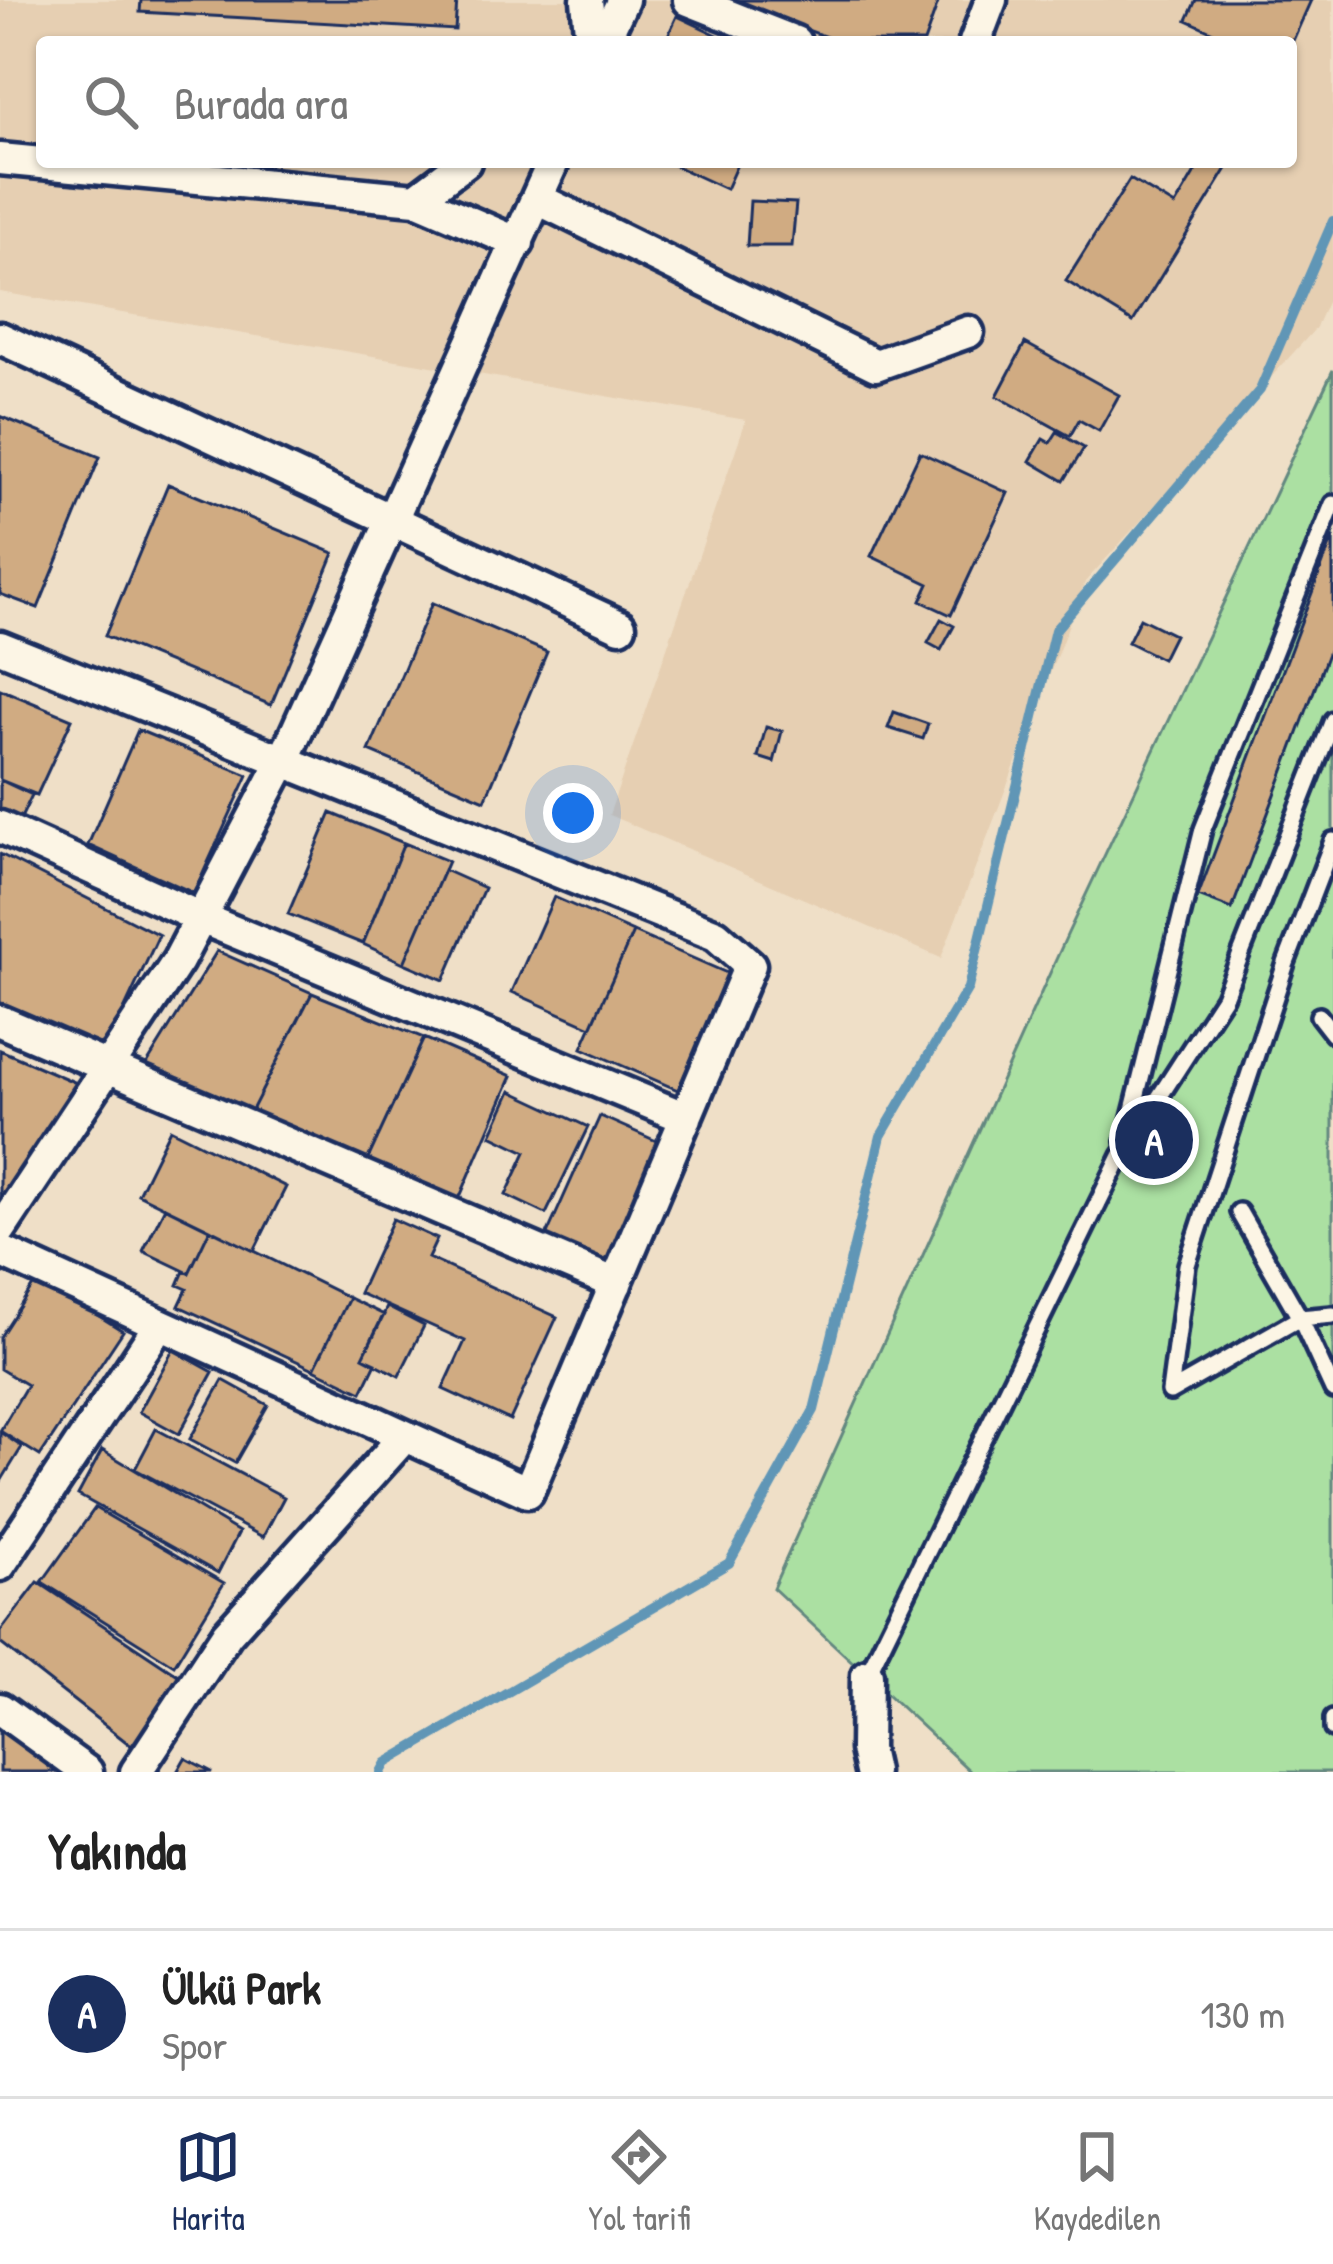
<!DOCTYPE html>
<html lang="tr">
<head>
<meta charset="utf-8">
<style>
  :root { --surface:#fff; --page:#f6f6f6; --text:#222; --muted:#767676; --line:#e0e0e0; --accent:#1b2f5e }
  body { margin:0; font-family:"Patrick Hand",sans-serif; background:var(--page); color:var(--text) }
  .you { position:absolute; left:573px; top:813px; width:42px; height:42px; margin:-30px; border:9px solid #fff; border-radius:50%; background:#1a73e8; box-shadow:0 0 0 18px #1a73e833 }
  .badge { display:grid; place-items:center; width:78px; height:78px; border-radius:50%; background:var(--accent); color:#fff; font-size:39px; font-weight:700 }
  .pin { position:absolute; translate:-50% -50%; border:6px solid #fff; box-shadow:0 3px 12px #0006 }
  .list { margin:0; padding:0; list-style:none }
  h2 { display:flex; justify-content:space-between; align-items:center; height:156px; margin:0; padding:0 48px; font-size:51px }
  h2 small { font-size:39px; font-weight:400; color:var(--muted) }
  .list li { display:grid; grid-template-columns:78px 1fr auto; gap:36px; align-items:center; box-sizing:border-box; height:168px; padding:0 48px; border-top:3px solid var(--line) }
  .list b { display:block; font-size:45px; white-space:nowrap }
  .list p { margin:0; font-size:39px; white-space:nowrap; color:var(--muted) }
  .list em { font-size:39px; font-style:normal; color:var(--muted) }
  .icon { flex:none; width:66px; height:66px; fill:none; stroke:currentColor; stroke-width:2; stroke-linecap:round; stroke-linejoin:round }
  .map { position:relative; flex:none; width:1333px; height:1772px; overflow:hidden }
  .search { position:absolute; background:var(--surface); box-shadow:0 3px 9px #0004; left:36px; right:36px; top:36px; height:132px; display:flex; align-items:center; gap:30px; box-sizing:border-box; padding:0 42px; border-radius:12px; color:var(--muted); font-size:45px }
  .sheet { height:324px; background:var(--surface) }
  nav { display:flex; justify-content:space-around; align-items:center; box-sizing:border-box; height:168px; border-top:3px solid var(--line); background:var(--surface); font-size:33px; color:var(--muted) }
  nav a { display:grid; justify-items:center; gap:6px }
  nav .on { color:var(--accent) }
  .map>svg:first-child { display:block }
  .built { fill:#e6cfb2; fill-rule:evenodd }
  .green { fill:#abe0a2; stroke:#638880; stroke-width:3 }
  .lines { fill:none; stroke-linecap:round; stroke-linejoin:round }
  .stream { stroke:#6196b6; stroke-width:10 }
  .building { fill:#d0ab82; stroke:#1b2f5e; stroke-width:3 }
  .lane-casing { stroke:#1b2f5e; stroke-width:24 }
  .street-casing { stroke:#1b2f5e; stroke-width:39 }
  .lane { stroke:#fcf5e5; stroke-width:15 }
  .street { stroke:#fcf5e5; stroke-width:30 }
</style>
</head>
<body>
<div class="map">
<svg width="1333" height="1772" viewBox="0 0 1333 1772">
  <rect width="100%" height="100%" fill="#efdfc7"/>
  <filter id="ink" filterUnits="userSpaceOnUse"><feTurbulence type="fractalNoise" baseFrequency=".00833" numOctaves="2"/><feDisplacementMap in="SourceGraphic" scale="24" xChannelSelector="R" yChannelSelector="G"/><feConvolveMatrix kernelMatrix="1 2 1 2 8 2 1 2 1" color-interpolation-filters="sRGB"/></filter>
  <g filter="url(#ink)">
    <!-- built -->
    <path class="built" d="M0,0H1333V289L1315,329L1085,582L941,958L609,815L746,420L0,292ZM42,42H1291V162H42Z"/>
    <!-- green -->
    <path class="green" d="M1333,370V1772H971L773,1588L1068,933Z"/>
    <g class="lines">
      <!-- stream -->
      <path class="stream" d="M381,1772L386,1763L729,1563L814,1410L881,1136L968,988L1055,630L1260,390L1333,221"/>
    </g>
    <!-- building -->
    <path class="building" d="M141,0H457L455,30L140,12Z
      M726,0H939L924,42H840Z
      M1196,0H1311L1291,45L1235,42L1187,20Z
      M677,16L732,42H665Z
      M667,162H738L726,189Z
      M1201,162H1231L1133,322L1066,281L1130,179L1175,206Z
      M750,201L796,203L792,246H747Z
      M1025,343L1119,395L1099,431L1079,420L1070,436L997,396Z
      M0,416L100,457L38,608L0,594Z
      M1057,432L1084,448L1064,481L1030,461L1043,439L1050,443Z
      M920,452L1008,493L951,615L921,601L929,584L871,556Z
      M168,484L334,553L271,705L105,636Z
      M1333,537V640L1232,909L1198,896Z
      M432,603L547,652L485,800L369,751Z
      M1140,618L1174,635L1162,659L1128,642Z
      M941,619L954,626L941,650L928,643Z
      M0,689L72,719L37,795L0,780Z
      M894,712L928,724L923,739L888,728Z
      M766,727L782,731L774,762L758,757Z
      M138,730L248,775L194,893L88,845Z
      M0,780L32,795L21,818L0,808Z
      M331,813L404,843L363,944L288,914Z
      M404,843L448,861L404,963L363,944Z
      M0,854L159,935L103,1055L0,1014Z
      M444,870L484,888L444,980L404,963Z
      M554,897L633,932L591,1027L512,992Z
      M633,932L729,974L678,1090L582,1048Z
      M217,951L312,993L249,1116L143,1070Z
      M312,993L424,1038L366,1163L249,1116Z
      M424,1038L512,1076L459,1199L366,1163Z
      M0,1050L88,1088L0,1210Z
      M511,1091L588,1127L546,1214L506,1195L526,1152L491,1135Z
      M600,1116L663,1144L606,1269L544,1241Z
      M170,1129L286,1187L254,1251L138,1194Z
      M165,1207L210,1229L189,1273L143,1251Z
      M393,1219L437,1239L428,1258L557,1317L510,1420L443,1389L465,1341L359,1293Z
      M210,1229L349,1298L314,1369L179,1306L187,1289L178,1285L184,1271L189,1273Z
      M38,1278L123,1331L40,1456L0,1431L27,1385L0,1369V1337Z
      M349,1298L384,1315L363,1357L376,1363L362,1392L314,1369Z
      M387,1307L424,1326L399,1376L363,1357Z
      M173,1350L213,1372L179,1434L139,1412Z
      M223,1380L268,1405L235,1463L190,1439Z
      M156,1429L284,1497L263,1537L135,1469Z
      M0,1432L22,1447L0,1483Z
      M102,1450L239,1532L218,1573L78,1495Z
      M95,1508L224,1583L174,1665L42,1582Z
      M38,1582L193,1685L143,1755L0,1643V1632Z
      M0,1723L59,1772H0Z
      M185,1758L212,1772H177Z"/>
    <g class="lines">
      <defs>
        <path id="lane" d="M1319,1016L1333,1034
          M1125,1142L1203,829L1333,504
          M1239,1212L1300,1318L1333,1390
          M1170,1392L1187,1265L1286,963L1333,841
          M1170,1392L1300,1318L1333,1315
          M867,1675L1121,1156L1224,997L1333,720
          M1333,1719V1729"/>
        <path id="street" d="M587,0L591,42
          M689,0L795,42
          M603,42L623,0
          M975,42L991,0
          M0,159L416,199L465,162
          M416,199L518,243
          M538,199L876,365L968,332
          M0,338L620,626
          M0,647L716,935L750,965L528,1492L0,1251
          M0,827L201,918L686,1118
          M0,1021L616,1284
          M0,1230L178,961L284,759L553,162
          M0,1565L160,1324
          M867,1675L866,1749L871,1772
          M0,1709L87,1772
          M136,1772L227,1634L405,1436"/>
      </defs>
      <!-- lane casing -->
      <use href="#lane" class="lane-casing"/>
      <!-- street casing -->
      <use href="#street" class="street-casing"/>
      <!-- lane -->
      <use href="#lane" class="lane"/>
      <!-- street -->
      <use href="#street" class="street"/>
    </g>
  </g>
</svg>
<div class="you"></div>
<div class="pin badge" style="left:1154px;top:1140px">A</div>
<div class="search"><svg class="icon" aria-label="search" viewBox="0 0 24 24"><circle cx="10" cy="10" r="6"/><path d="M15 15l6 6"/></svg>Burada ara</div>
</div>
<section class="sheet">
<h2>Yakında<small></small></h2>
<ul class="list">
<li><span class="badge">A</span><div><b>Ülkü Park</b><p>Spor</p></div><em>130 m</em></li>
</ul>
</section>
<nav>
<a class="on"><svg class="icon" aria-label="map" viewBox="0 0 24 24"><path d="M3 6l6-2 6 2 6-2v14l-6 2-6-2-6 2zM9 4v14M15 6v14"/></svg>Harita</a>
<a><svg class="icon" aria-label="directions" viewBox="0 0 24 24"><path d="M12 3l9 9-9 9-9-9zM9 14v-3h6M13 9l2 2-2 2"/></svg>Yol tarifi</a>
<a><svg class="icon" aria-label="saved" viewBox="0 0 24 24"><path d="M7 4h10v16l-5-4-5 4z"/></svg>Kaydedilen</a>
</nav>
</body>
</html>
